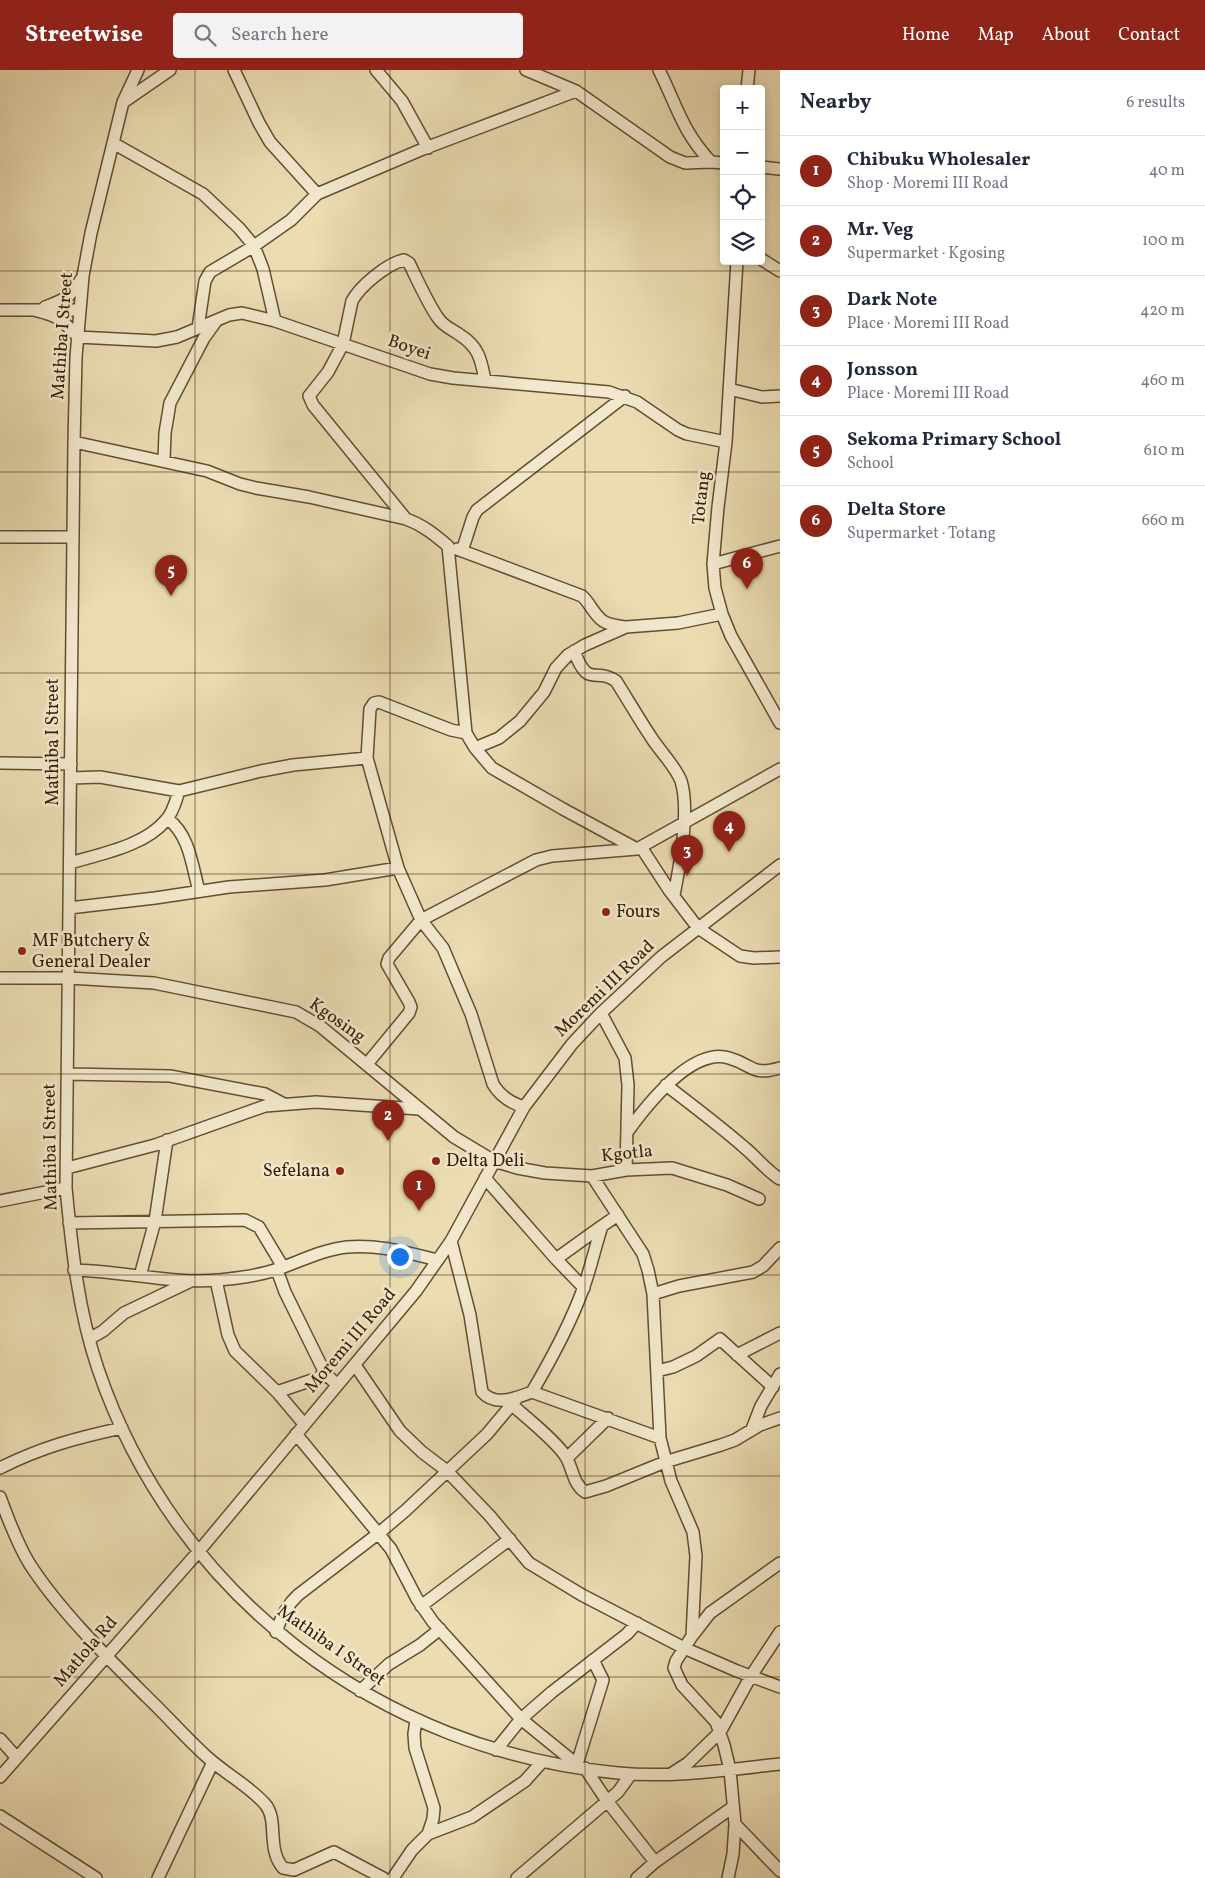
<!DOCTYPE html>
<html lang="en">
<head>
<meta charset="utf-8">
<style>
  :root { --surface:#fff; --page:#f2f2f3; --text:#1f2937; --muted:#747a83; --line:#e0e1e3; --accent:#8f2418 }
  body { margin:0; font-family:Vollkorn,serif; background:var(--page); color:var(--text) }
  .controls { position:absolute; right:15px; top:15px; display:grid; overflow:hidden; border-radius:5px; box-shadow:0 2px 8px #0003 }
  .controls button { width:45px; height:45px; display:grid; place-items:center; padding:0; border:0; border-bottom:1px solid var(--line); background:var(--surface); color:var(--text); font:25px sans-serif }
  .you { position:absolute; left:399px; top:1186px; width:18px; height:18px; margin:-12px; border:4px solid #fff; border-radius:50%; background:#1a73e8; box-shadow:0 0 0 8px #1a73e833 }
  .badge { display:grid; place-items:center; width:32px; height:32px; border-radius:50%; background:var(--accent); color:#fff; font-size:16px; font-weight:700 }
  .pin { position:absolute; translate:-50% -41px; filter:drop-shadow(0 1px 2px #0008) }
  .pin::after { content:''; position:absolute; top:26px; width:18px; height:15px; background:inherit; clip-path:polygon(0 0,100% 0,50% 100%) }
  .list { margin:0; padding:0; list-style:none }
  h2 { display:flex; justify-content:space-between; align-items:center; height:65px; margin:0; padding:0 20px; font-size:21px }
  h2 small { font-size:16px; font-weight:400; color:var(--muted) }
  .list li { display:grid; grid-template-columns:32px 1fr auto; gap:15px; align-items:center; box-sizing:border-box; height:70px; padding:0 20px; border-top:1px solid var(--line) }
  .list b { display:block; font-size:19px; white-space:nowrap }
  .list p { margin:0; font-size:16px; white-space:nowrap; color:var(--muted) }
  .list em { font-size:16px; font-style:normal; color:var(--muted) }
  .icon { flex:none; width:28px; height:28px; fill:none; stroke:currentColor; stroke-width:2; stroke-linecap:round; stroke-linejoin:round }
  .map { position:relative; flex:none; width:780px; height:1808px; overflow:hidden }
  header { display:flex; align-items:center; gap:30px; box-sizing:border-box; height:70px; padding:0 25px; background:var(--accent); color:#fff }
  header strong { font-size:24px }
  nav { display:flex; gap:28px; margin-inline-start:auto; font-size:18px }
  .search { width:350px; height:45px; background:var(--page); display:flex; align-items:center; gap:12px; box-sizing:border-box; padding:0 18px; border-radius:5px; color:var(--muted); font-size:19px }
  main { display:flex }
  aside { flex:1; background:var(--surface) }
  .map>svg:first-child { display:block }
  .lines { fill:none; stroke-linecap:round; stroke-linejoin:round }
  .minor-casing { stroke:#624e31; stroke-width:14 }
  .minor { stroke:#f2e8cd; stroke-width:11 }
  .grid { fill:none; stroke:#351e06; stroke-width:1; stroke-opacity:0.55 }
  .poi-dot { fill:#8f2418; stroke:#f2e8cd; stroke-width:2 }
  .labels { text-anchor:middle; dominant-baseline:central; stroke-width:5; stroke-linejoin:round; paint-order:stroke }
  .street-label { font-size:18px; fill:#351e06; stroke:#f2e8cd }
  .poi-label { font-size:18px; fill:#351e06; stroke:#f2e8cd; text-anchor:start }
</style>
</head>
<body>
<header>
<strong>Streetwise</strong>
<div class="search"><svg class="icon" aria-label="search" viewBox="0 0 24 24"><circle cx="10" cy="10" r="6"/><path d="M15 15l6 6"/></svg>Search here</div>
<nav><a>Home</a><a>Map</a><a>About</a><a>Contact</a></nav>
</header>
<main>
<div class="map">
<svg width="780" height="1808" viewBox="0 0 780 1808">
  <rect width="100%" height="100%" fill="#ebdcb2"/>
  <filter id="stains"><feTurbulence type="fractalNoise" baseFrequency=".004" numOctaves="4"/><feColorMatrix values="0 0 0 0 .2 0 0 0 0 .09 0 0 0 0 .02 0 0 0 .5 -.17"/></filter>
  <radialGradient id="worn" r=".72"><stop offset=".6" stop-color="#630" stop-opacity="0"/><stop offset="1" stop-color="#630" stop-opacity=".3"/></radialGradient>
  <g class="lines">
    <defs>
      <path id="minor" d="M138,0L123,32L91,163L83,206L76,287L74,372L66,1118C72,1180 78,1240 98,1299C175,1526 381,1681 618,1703C672,1708 726,1700 780,1694
        M234,0L259,53L270,72L317,124
        M376,0L402,31L428,78
        M526,0L576,21L670,87L685,93L711,92L724,93
        M659,0C677,36 682,61 711,92
        M747,19L749,0
        M125,31L170,0
        M113,73L203,124L239,158L254,176L263,199L275,251
        M761,97L780,99
        M761,189L780,201
        M737,191L726,372L718,437L713,494L715,518L722,544L731,566L780,653
        M45,237C67,229 70,227 82,208
        M0,240H80
        M37,241C59,246 63,251 78,267L156,271L177,267L229,245L242,243L275,251L430,304L453,308L609,322L637,332L678,360L687,364L726,372
        M198,258L205,211L210,202L254,176L291,150L317,124L423,79L576,21
        M729,319L762,327L780,326
        M74,372L207,401L240,414L256,418L309,427L406,449C423,455 435,465 448,476L466,663L475,678L492,698L563,739L637,779
        M164,390L165,363L170,333L204,268L217,250
        M406,449L313,335L309,326L328,302L343,274L352,231C360,216 388,193 404,190L409,193C418,211 427,232 438,248C444,257 452,259 460,265C479,277 481,290 485,310
        M0,467H73
        M457,479L582,526C590,533 594,545 603,551C609,555 618,556 626,557
        M462,481L473,447L477,440L625,326
        M713,494L780,476
        M574,581C589,620 594,596 616,611C628,630 639,649 651,667C659,680 676,697 681,711C690,739 680,795 674,825
        M475,678L499,668L520,651L544,622L556,598L568,585L585,575L626,557L678,553L722,544
        M0,693L71,694
        M71,708L100,707L179,721L261,701L293,695L367,688L370,639L374,633L379,632L451,660L466,663
        M168,749C190,766 192,796 199,821
        M641,777L669,820L698,858L740,886L754,888L780,887
        M70,793C100,784 145,776 166,750C173,743 176,730 179,721
        M398,798L421,850L443,878L471,944L493,1014C500,1026 511,1033 524,1037
        M69,838L155,828L229,817L325,810L398,798L367,688
        M0,908H69L154,913L296,942L320,956L454,1067L494,1091L517,1098L545,1103L592,1106L626,1100L672,1098L727,1115L759,1129
        M601,943L625,988L628,1015L626,1100
        M367,994L409,943L411,937L409,932L387,894L389,888L421,850L536,790L552,786L637,779L780,699
        M68,1004L170,1006L265,1024L282,1033
        M666,1015C693,1036 720,1056 745,1078C757,1088 767,1101 780,1109
        M628,1061C647,1035 692,977 729,988C754,995 750,1006 780,998
        M67,1098L155,1075L265,1036L316,1032L419,1039
        M592,1106L643,1184L648,1200L653,1224L660,1368L671,1411L693,1462L696,1486L692,1566L676,1591L674,1598L682,1615L716,1652L724,1675L730,1700L735,1754L733,1784L728,1808
        M485,1108L556,1189L584,1218
        M0,1131L66,1118
        M69,1153L245,1150L259,1157L283,1197
        M451,1171L470,1245L482,1322C495,1337 516,1328 532,1322L660,1368
        M556,1189L602,1156
        M74,1200C122,1201 171,1214 219,1210C238,1208 257,1206 275,1200C299,1192 321,1180 347,1177C378,1174 408,1183 438,1190
        M277,1200L285,1222L322,1297L327,1305L337,1315
        M140,1206L155,1151L167,1070
        M216,1210L228,1265L235,1281L277,1322L304,1354
        M653,1224L679,1216L753,1202L763,1196L780,1178
        M89,1269L103,1261L124,1243L191,1211
        M737,1285L780,1263
        M355,1295L400,1361L422,1382L447,1401L490,1446L529,1493L582,1525L684,1578L737,1601L780,1617
        M657,1301L673,1297L696,1286L720,1269L773,1317
        M277,1322L327,1305
        M532,1322C552,1288 570,1255 583,1219C591,1198 595,1177 602,1156L618,1145
        M512,1335C527,1348 557,1372 566,1387C573,1399 573,1414 585,1422L606,1416L665,1392L721,1375L735,1370L760,1355L780,1348
        M752,1359L761,1336L780,1304
        M296,1364L391,1479L417,1529L433,1552L521,1649L580,1697
        M567,1388L608,1348
        M0,1398C42,1377 76,1368 122,1358
        M0,1427C8,1449 17,1473 29,1493C59,1540 107,1587 147,1627C167,1646 185,1667 206,1686C224,1703 248,1715 265,1734C279,1750 266,1778 283,1798L294,1800L334,1782L383,1808
        M421,1536L510,1469
        M276,1562C281,1547 287,1535 298,1525L379,1463L405,1441L487,1364L518,1327
        M693,1565L710,1543L780,1493
        M360,1621L389,1594L420,1575L440,1559
        M416,1650L414,1664L415,1678L434,1738L433,1749L428,1764
        M0,1669L17,1688
        M496,1680L521,1649L552,1622L627,1564L637,1553
        M577,1694L603,1610L593,1590
        M585,1698L607,1731L655,1792
        M671,1704L688,1693L720,1662L751,1606L780,1562
        M0,1707L199,1481L416,1221L451,1171L524,1037L572,974L601,943L661,887L780,795
        M0,1746L96,1808
        M735,1754L780,1801
        M158,1808L213,1692
        M393,1808L412,1780L428,1764L472,1747L525,1711L542,1692
        M517,1808L618,1722L631,1704
        M637,1808L655,1792L733,1737"/>
    </defs>
    <!-- minor casing -->
    <use href="#minor" class="minor-casing"/>
    <!-- minor -->
    <use href="#minor" class="minor"/>
  </g>
  <!-- grid -->
  <path class="grid" d="M195,0V1808M390,0V1808M585,0V1808M0,201H780M0,402H780M0,603H780M0,804H780M0,1004H780M0,1205H780M0,1406H780M0,1607H780"/>
  <!-- markers -->
  <g class="poi-dot">
    <circle cx="606" cy="842" r="5"/>
    <circle cx="22" cy="881" r="5"/>
    <circle cx="436" cy="1091" r="5"/>
    <circle cx="340" cy="1101" r="5"/>
  </g>
  <g class="labels">
    <!-- street labels -->
    <g class="street-label">
      <text transform="translate(63 266) rotate(-86)">Mathiba I Street</text>
      <text transform="translate(409 278) rotate(19)">Boyei</text>
      <text transform="translate(702 428) rotate(-84)">Totang</text>
      <text transform="translate(53 672) rotate(-90)">Mathiba I Street</text>
      <text transform="translate(605 919) rotate(-44)">Moremi III Road</text>
      <text transform="translate(337 951) rotate(35)">Kgosing</text>
      <text transform="translate(51 1077) rotate(-91)">Mathiba I Street</text>
      <text transform="translate(627 1084) rotate(-6)">Kgotla</text>
      <text transform="translate(351 1271) rotate(-50)">Moremi III Road</text>
      <text transform="translate(331 1576) rotate(35)">Mathiba I Street</text>
      <text transform="translate(86 1582) rotate(-49)">Matlola Rd</text>
    </g>
    <!-- poi labels -->
    <g class="poi-label">
      <text x="616" y="842">Fours</text>
      <text x="32" y="871">MF Butchery &amp;<tspan x="32" dy="21">General Dealer</tspan></text>
      <text x="446" y="1091">Delta Deli</text>
      <text x="330" y="1101" text-anchor="end">Sefelana</text>
    </g>
  </g>
  <rect width="100%" height="100%" filter="url(#stains)"/>
  <rect width="100%" height="100%" fill="url(#worn)"/>
</svg>
<div class="controls">
<button>+</button>
<button>−</button>
<button><svg class="icon" aria-label="locate" viewBox="0 0 24 24"><circle cx="12" cy="12" r="6"/><path d="M12 2v4M12 18v4M2 12h4M18 12h4"/></svg></button>
<button><svg class="icon" aria-label="layers" viewBox="0 0 24 24"><path d="M12 4l9 5-9 5-9-5zM3 14l9 5 9-5"/></svg></button>
</div>
<div class="you"></div>
<div class="pin badge" style="left:419px;top:1141px">1</div>
<div class="pin badge" style="left:388px;top:1071px">2</div>
<div class="pin badge" style="left:687px;top:806px">3</div>
<div class="pin badge" style="left:729px;top:782px">4</div>
<div class="pin badge" style="left:171px;top:526px">5</div>
<div class="pin badge" style="left:747px;top:519px">6</div>
</div>
<aside>
<h2>Nearby<small>6 results</small></h2>
<ul class="list">
<li><span class="badge">1</span><div><b>Chibuku Wholesaler</b><p>Shop · Moremi III Road</p></div><em>40 m</em></li>
<li><span class="badge">2</span><div><b>Mr. Veg</b><p>Supermarket · Kgosing</p></div><em>100 m</em></li>
<li><span class="badge">3</span><div><b>Dark Note</b><p>Place · Moremi III Road</p></div><em>420 m</em></li>
<li><span class="badge">4</span><div><b>Jonsson</b><p>Place · Moremi III Road</p></div><em>460 m</em></li>
<li><span class="badge">5</span><div><b>Sekoma Primary School</b><p>School</p></div><em>610 m</em></li>
<li><span class="badge">6</span><div><b>Delta Store</b><p>Supermarket · Totang</p></div><em>660 m</em></li>
</ul>
</aside>
</main>
</body>
</html>
